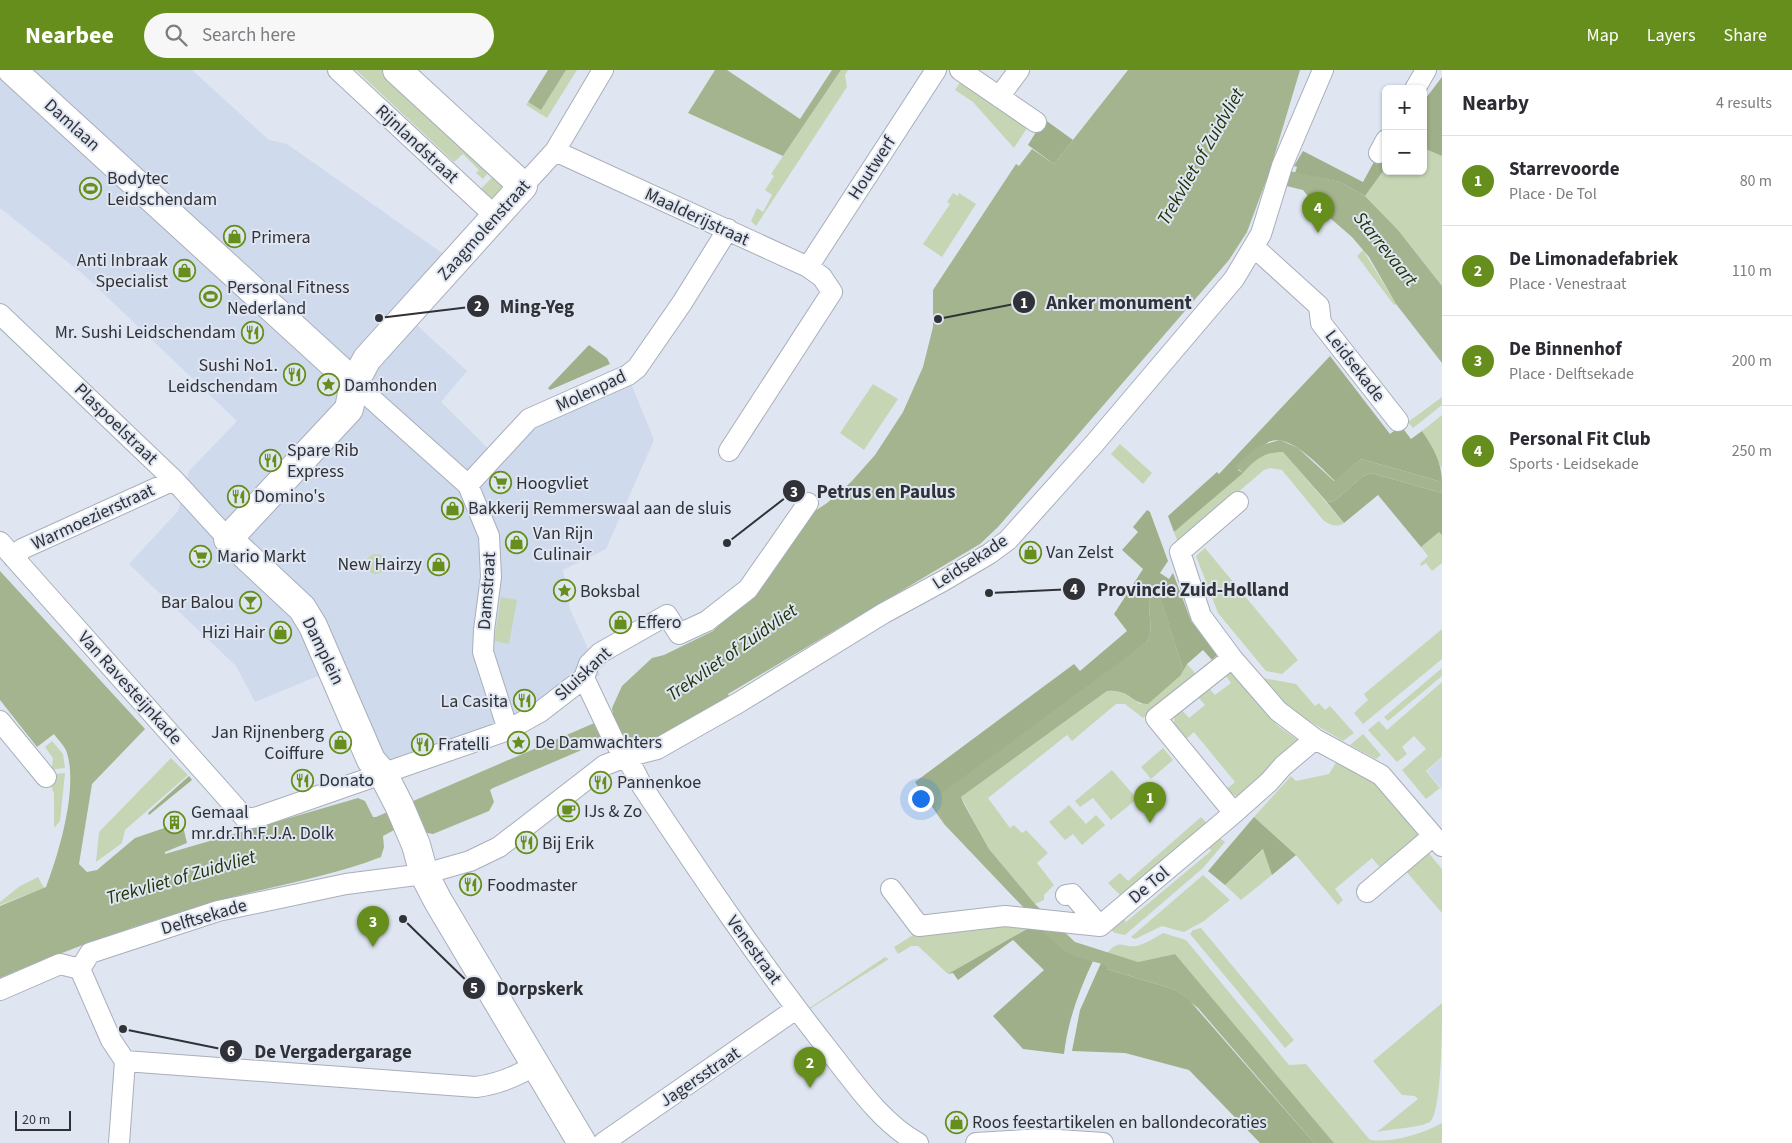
<!DOCTYPE html>
<html lang="en">
<head>
<meta charset="utf-8">
<style>
  :root { --surface:#fff; --page:#f7f7f7; --text:#2b2b33; --muted:#7c7c81; --line:#e1e1e2; --accent:#668e1c }
  body { margin:0; font-family:"Source Sans 3",sans-serif; background:var(--page); color:var(--text) }
  .controls { position:absolute; right:15px; top:15px; display:grid; overflow:hidden; border-radius:8px; box-shadow:0 1px 4px #0004 }
  .controls button { width:45px; height:45px; display:grid; place-items:center; padding:0; border:0; border-bottom:1px solid var(--line); background:var(--surface); color:var(--text); font:25px sans-serif }
  .scale { position:absolute; left:15px; bottom:12px; width:56px; box-sizing:border-box; padding-left:5px; border:2px solid #303237; border-top:0; font-size:14px; line-height:18px; white-space:nowrap; color:#303237; -webkit-text-stroke:4px #dfe6f2; paint-order:stroke }
  .you { position:absolute; left:920px; top:728px; width:18px; height:18px; margin:-12px; border:4px solid #fff; border-radius:50%; background:#1a73e8; box-shadow:0 0 0 8px #1a73e833 }
  .badge { display:grid; place-items:center; width:32px; height:32px; border-radius:50%; background:var(--accent); color:#fff; font-size:16px; font-weight:700 }
  .pin { position:absolute; translate:-50% -41px; filter:drop-shadow(0 1px 2px #0008) }
  .pin::after { content:''; position:absolute; top:26px; width:18px; height:15px; background:inherit; clip-path:polygon(0 0,100% 0,50% 100%) }
  .list { margin:0; padding:0; list-style:none }
  h2 { display:flex; justify-content:space-between; align-items:center; height:65px; margin:0; padding:0 20px; font-size:21px }
  h2 small { font-size:16px; font-weight:400; color:var(--muted) }
  .list li { display:grid; grid-template-columns:32px 1fr auto; gap:15px; align-items:center; box-sizing:border-box; height:90px; padding:0 20px; border-top:1px solid var(--line) }
  .list b { display:block; font-size:19px; white-space:nowrap }
  .list p { margin:0; font-size:16px; white-space:nowrap; color:var(--muted) }
  .list em { font-size:16px; font-style:normal; color:var(--muted) }
  .icon { flex:none; width:28px; height:28px; fill:none; stroke:currentColor; stroke-width:2; stroke-linecap:round; stroke-linejoin:round }
  .map { position:relative; flex:none; width:1442px; height:1073px; overflow:hidden }
  header { display:flex; align-items:center; gap:30px; box-sizing:border-box; height:70px; padding:0 25px; background:var(--accent); color:#fff }
  header strong { font-size:24px }
  nav { display:flex; gap:28px; margin-inline-start:auto; font-size:18px }
  .search { width:350px; height:45px; background:var(--page); display:flex; align-items:center; gap:12px; box-sizing:border-box; padding:0 18px; border-radius:28px; color:var(--muted); font-size:19px }
  main { display:flex }
  aside { flex:1; background:var(--surface) }
  .map>svg:first-child { display:block }
  .built { fill:#d0daed }
  .green { fill:#c6d5b4 }
  .forest { fill:#9eaf8a }
  .water { fill:#a3b48e }
  .lines { fill:none; stroke-linecap:round; stroke-linejoin:round }
  .street-casing { stroke:#a8aeba; stroke-width:22 }
  .secondary-casing { stroke:#a8aeba; stroke-width:30 }
  .street { stroke:#fff; stroke-width:20 }
  .secondary { stroke:#fff; stroke-width:28 }
  .labels { text-anchor:middle; dominant-baseline:central; stroke-width:4; stroke-linejoin:round; paint-order:stroke }
  .street-label { font-size:18px; fill:#303237; stroke:#dfe6f2 }
  .poi-label { font-size:18px; fill:#303237; stroke:#dfe6f2; text-anchor:start }
  .water-label { font-size:19px; font-style:italic; fill:#223207; stroke:#dfe6f2 }
  .leader { fill:none; stroke:#303237; stroke-width:2 }
  .callout-dot { fill:#303237; stroke:#dfe6f2; stroke-width:2 }
  .mark-label { font-size:15px; text-anchor:middle; font-weight:bold; fill:#fff }
  .callout-label { font-size:19px; text-anchor:middle; font-weight:bold; fill:#303237; stroke:#dfe6f2; stroke-width:4; stroke-linejoin:round; paint-order:stroke }
</style>
</head>
<body>
<header>
<strong>Nearbee</strong>
<div class="search"><svg class="icon" aria-label="search" viewBox="0 0 24 24"><circle cx="10" cy="10" r="6"/><path d="M15 15l6 6"/></svg>Search here</div>
<nav><a>Map</a><a>Layers</a><a>Share</a></nav>
</header>
<main>
<div class="map">
<svg width="1442" height="1073" viewBox="0 0 1442 1073">
  <rect width="100%" height="100%" fill="#dfe6f2"/>
  <!-- built -->
  <path class="built" d="M0,0H192L269,70L287,74L445,185L397,237L467,301L441,332L501,391L532,356L630,311L654,370L606,479L563,500L570,539L600,605L502,660L390,696L340,597L255,632L236,596L129,494L178,441L189,401L237,351L84,205L0,138Z
    M1442,688V719L1427,701Z"/>
  <!-- green -->
  <path class="green" d="M356,0H388L492,98L483,109L476,103L479,100L463,84L454,92Z
    M566,0H577L547,48L526,35L528,32L541,39Z
    M841,0H848L845,5L847,17L756,156L751,151L757,138L763,142L772,125L765,120L774,106L771,104Z
    M962,9L1029,55L1014,78L973,32L955,20Z
    M1423,78L1442,86V216L1398,160L1365,126L1386,97V101H1423Z
    M497,102L503,113L498,126L487,128L477,123Z
    M953,123L958,126L959,123L976,134L942,187L923,174L950,134L947,132Z
    M1363,180L1396,234L1394,235L1357,186Z
    M873,314L898,329L864,380L840,363Z
    M1442,327V335L1413,358L1408,352Z
    M1442,345V399L1422,361Z
    M1120,374L1152,403L1143,414L1111,384Z
    M1275,382H1283L1344,453C1337,458 1331,455 1324,451L1282,400L1270,398L1264,400L1178,473L1174,462L1258,388Z
    M1439,462L1442,465V493L1432,501L1426,493L1421,496L1420,494L1428,486L1421,477Z
    M1205,478L1298,590L1282,604L1266,601L1218,543L1196,486Z
    M366 494a10 10 0 1 1 20 0a10 10 0 1 1-20 0Z
    M501,527L517,530L509,574L494,571Z
    M1442,559V589L1363,654L1354,643L1368,630L1364,624Z
    M1187,594L1195,603L1143,648L1125,634H1116L1072,671L1067,665L988,728L1010,758L1014,755L1022,763L1026,760L1048,783L1037,793L1054,815L1044,825V830L1035,834L989,779L961,727L1107,621L1120,620L1140,634L1181,605Z
    M1228,598L1278,656L1299,671L1249,722L1236,726L1225,720L1235,712L1198,667L1194,662L1184,671C1175,660 1169,650 1180,638L1189,648L1205,635L1196,625L1207,616L1215,625L1231,613L1223,602Z
    M1442,598V606L1388,651L1384,647Z
    M1263,608L1296,614L1315,636L1319,633L1325,640L1330,636L1354,663L1343,671L1292,641Z
    M1442,612V687L1426,701L1440,718L1426,729L1402,700L1426,679L1414,666L1402,677L1407,684L1397,692L1368,660L1379,651L1387,660Z
    M1363,664L1381,685L1376,689L1350,675Z
    M52,671L63,684L65,698L48,700L52,697L53,688L45,677Z
    M1163,678L1173,690L1151,709L1141,697Z
    M171,688L188,705L125,760L122,773L96,792L99,762Z
    M1337,691L1363,704L1383,719L1420,765L1381,799L1372,788L1335,819L1343,830L1338,835L1296,785L1254,747L1291,706L1296,711L1329,704Z
    M1112,700L1137,729L1111,750L1093,728L1080,737L1075,731Z
    M65,703L60,751L54,758V724L49,708L54,704Z
    M1069,735L1086,754L1096,745L1105,755L1082,775L1073,764L1065,770L1049,752Z
    M1201,747L1210,757L1124,829L1108,813L1120,803L1128,811Z
    M1217,766L1225,772L1203,798L1125,865L1115,863L1107,857L1121,846L1126,852L1211,781L1207,774Z
    M1264,779L1272,805L1241,830L1225,815Z
    M1427,781L1442,799V843L1405,800Z
    M1203,805L1230,830L1204,851L1184,862L1162,856L1135,869L1131,867Z
    M38,807L44,818L0,835V832L20,816Z
    M1034,855L948,904L918,876H911L898,884L894,877L921,860Z
    M1201,858L1294,970L1285,978L1190,864L1193,860Z
    M1163,863L1186,870L1289,995L1306,994L1370,1070C1392,1073 1423,1064 1442,1053V1073H1334L1175,884L1138,892L1107,883C1121,868 1121,878 1136,876C1144,875 1156,867 1163,863Z
    M885,887L889,889L808,940V939Z
    M1442,933C1442,955 1442,1043 1430,1052C1418,1058 1391,1059 1377,1062L1418,1029L1415,1026L1402,1025L1373,991Z"/>
  <!-- forest -->
  <path class="forest" d="M1442,7V86L1423,78V32Z
    M1044,49L1073,70L1054,94L1028,75Z
    M1303,81L1363,112L1376,88L1386,92V97L1365,126L1340,112L1295,103L1297,97L1294,96Z
    M589,275L607,288L610,294L550,320L548,318Z
    M1330,286L1390,364L1401,356L1411,369L1422,361C1433,378 1442,392 1442,412L1361,389L1335,411C1320,397 1288,360 1267,373C1256,378 1247,392 1238,400L1243,403L1174,462L1168,446L1217,402L1219,404Z
    M1371,403L1442,423V465L1439,462L1421,477L1378,425L1344,453L1326,431L1333,432L1363,406Z
    M1147,440L1150,442L1168,491L1160,503L1169,509L1173,503L1191,551L1217,585L1212,590L1203,580L1187,594L1181,605L1183,599L1158,521L1152,518C1144,540 1156,555 1147,572L936,737L944,754L915,712L1074,594L1080,601L1127,561L1114,544L1143,499L1122,480L1138,462L1133,457Z
    M189,706L192,710L149,745L148,743Z
    M1254,747L1296,785L1272,805L1263,779L1225,815L1208,801Z
    M1034,855L1093,891C1079,921 1068,950 1064,984L1023,979L993,946L1044,900L1013,870L958,910L953,903L948,904Z
    M1101,893L1107,895V899L1176,920L1190,931L1314,1073H1260L1189,1000L1125,983L1072,981L1080,940Z"/>
  <!-- water -->
  <path class="water" d="M548,0H566L541,40L528,32Z
    M715,0H727L800,49L832,0H841L783,86L688,43Z
    M1128,0H1300L1271,97L1340,112L1365,126L1398,160L1442,216V293L1396,234L1369,187L1352,167L1315,135L1303,120L1266,111L1247,162L1229,190L998,457L980,474L728,624L730,628L684,654L638,676L619,664L493,718L490,720L494,732L489,741L433,764L427,763L423,760L398,758L383,766L384,777L381,787C327,808 270,816 215,832C142,853 70,878 0,908V836L46,817C59,783 78,719 67,683C65,676 58,670 54,664L37,677L0,630V501L145,659L92,714L79,794L87,802L97,800L135,768L182,752L187,773L165,782V784L358,728L365,731L373,747H376L613,645L612,638L622,616L652,588L664,585L713,561L753,522L809,445L827,433L851,412L875,385L903,342L923,297L933,257V220L1016,94L1019,96L1032,79L1054,94Z
    M1280,370L1298,378L1334,411L1361,389L1442,412V423L1371,403L1363,406L1333,432L1326,431L1283,382C1264,382 1255,390 1243,403L1235,396L1258,376Z
    M1152,518L1158,520L1183,599L1181,605L1148,634C1129,633 1131,619 1107,621L961,727L964,734L989,779L1035,834L1075,872L1138,892L1175,884L1334,1073H1314L1198,938L1176,920L1107,899L1106,895L1076,887L1063,880L1041,860L1025,839L944,754L936,737L939,725L1147,572C1156,555 1144,539 1152,518Z"/>
  <g class="lines">
    <defs>
      <path id="street" d="M338,0L496,147
        M960,0L1036,52
        M1415,19L1426,0
        M999,27L1019,0
        M555,81L808,197L822,207L832,222L729,381
        M1379,83L1386,70
        M523,116L555,81L603,0
        M1254,177L1319,236L1321,253L1398,351
        M808,197L936,0
        M0,244L174,410L228,469
        M354,313L468,415L489,466L491,507L484,560L483,582L508,660
        M468,415L529,349L628,305L637,298L682,233L728,159
        M1238,432L1180,482L1201,546L1232,588L1278,641L1315,669L1381,705L1442,776
        M0,472L246,749L258,747L508,660L540,642L584,608L589,594L600,583L667,545L679,564L707,551L748,519L808,433
        M14,488L22,479L174,410
        M1232,588L1156,648L1234,743
        M584,608L613,669L635,702L642,716C701,805 761,894 827,978C854,1012 880,1052 918,1073
        M0,651L46,707
        M891,819L919,856L1005,846L1100,856
        M1367,822L1433,766
        M1066,825L1072,824L1100,856L1234,743L1269,712L1283,696L1315,669
        M80,899L90,883L218,841L346,814L424,804L470,791L499,777L605,695L626,687L657,679L738,633L884,543L943,511L989,484L1008,470L1094,374L1234,209L1261,164L1282,96L1323,0
        M80,899L111,970L125,991L119,1073
        M0,920L60,894L80,899
        M125,991L476,1017C498,1014 516,1007 535,995
        M603,1073L796,939
        M976,1073L1043,1069L1103,1073"/>
      <path id="secondary" d="M12,0L354,313
        M397,0L523,116L367,289L354,313L349,339L228,469L302,538L313,556L371,690L383,704L399,735L416,775L424,804L438,831L582,1073"/>
    </defs>
    <!-- street casing -->
    <use href="#street" class="street-casing"/>
    <!-- secondary casing -->
    <use href="#secondary" class="secondary-casing"/>
    <!-- street -->
    <use href="#street" class="street"/>
    <!-- secondary -->
    <use href="#secondary" class="secondary"/>
  </g>
  <!-- icons -->
  <defs>
    <symbol id="stadium-ring" viewBox="-11 -11 22 22"><circle r="9.5" fill="#dfe6f2" stroke="#668e1c" stroke-width="1.5"/><path d="M0-5a6.5 5 0 1 0 0 10a6.5 5 0 1 0 0-10ZM-3.5-1.8h7v3.6h-7Z" fill="#668e1c"/></symbol>
    <symbol id="shop-ring" viewBox="-11 -11 22 22"><circle r="9.5" fill="#dfe6f2" stroke="#668e1c" stroke-width="1.5"/><path d="M-5-2.5h2.3a2.7 3.5 0 0 1 5.4 0H5L5.5 6h-11ZM-1.5-2.5h3a1.5 2.3 0 0 0-3 0Z" fill="#668e1c"/></symbol>
    <symbol id="restaurant-ring" viewBox="-11 -11 22 22"><circle r="9.5" fill="#dfe6f2" stroke="#668e1c" stroke-width="1.5"/><path d="M-5-6h1v4h1v-4h1v4h1v-4h1v5L-1.5 .5V6h-2V.5L-5-1ZM5-6V6H3V1.5H1.5Q1.5-4 5-6Z" fill="#668e1c"/></symbol>
    <symbol id="sight-ring" viewBox="-11 -11 22 22"><circle r="9.5" fill="#dfe6f2" stroke="#668e1c" stroke-width="1.5"/><path d="M0-6L1.8-2.2L6-1.7L2.9 1.2L3.7 5.4L0 3.3L-3.7 5.4L-2.9 1.2L-6-1.7L-1.8-2.2Z" fill="#668e1c"/></symbol>
    <symbol id="supermarket-ring" viewBox="-11 -11 22 22"><circle r="9.5" fill="#dfe6f2" stroke="#668e1c" stroke-width="1.5"/><path d="M-6-5.5h2.5l.6 2H6L4.5 2H-2.5L-4.4-4H-6ZM-1.5 3.2a1.3 1.3 0 1 0 .1 0ZM3 3.2a1.3 1.3 0 1 0 .1 0Z" fill="#668e1c"/></symbol>
    <symbol id="bar-ring" viewBox="-11 -11 22 22"><circle r="9.5" fill="#dfe6f2" stroke="#668e1c" stroke-width="1.5"/><path d="M-6-5H6L.8 .8V4.5H3.5V6h-7V4.5H-.8V.8Z" fill="#668e1c"/></symbol>
    <symbol id="cafe-ring" viewBox="-11 -11 22 22"><circle r="9.5" fill="#dfe6f2" stroke="#668e1c" stroke-width="1.5"/><path d="M-5.5-4.5H6V0H3Q3 3.5 0 3.5H-2.5Q-5.5 3.5-5.5 0ZM3-3.2v2h1.7v-2ZM-6 4.5H4V6H-6Z" fill="#668e1c"/></symbol>
    <symbol id="building-ring" viewBox="-11 -11 22 22"><circle r="9.5" fill="#dfe6f2" stroke="#668e1c" stroke-width="1.5"/><path d="M-4-6H4V6H1V3H-1V6H-4ZM-2.5-4.3h1.7v1.8h-1.7ZM.8-4.3h1.7v1.8H.8ZM-2.5-1h1.7V.8h-1.7ZM.8-1h1.7V.8H.8Z" fill="#668e1c"/></symbol>
  </defs>
  <g fill-rule="evenodd">
    <use href="#stadium-ring" x="78" y="106" width="25" height="25"/>
    <use href="#shop-ring" x="222" y="154" width="25" height="25"/>
    <use href="#shop-ring" x="172" y="188" width="25" height="25"/>
    <use href="#stadium-ring" x="198" y="214" width="25" height="25"/>
    <use href="#restaurant-ring" x="240" y="250" width="25" height="25"/>
    <use href="#restaurant-ring" x="282" y="292" width="25" height="25"/>
    <use href="#sight-ring" x="316" y="302" width="25" height="25"/>
    <use href="#restaurant-ring" x="258" y="378" width="25" height="25"/>
    <use href="#supermarket-ring" x="488" y="400" width="25" height="25"/>
    <use href="#restaurant-ring" x="226" y="414" width="25" height="25"/>
    <use href="#shop-ring" x="440" y="426" width="25" height="25"/>
    <use href="#shop-ring" x="504" y="460" width="25" height="25"/>
    <use href="#shop-ring" x="1018" y="470" width="25" height="25"/>
    <use href="#supermarket-ring" x="188" y="474" width="25" height="25"/>
    <use href="#shop-ring" x="426" y="482" width="25" height="25"/>
    <use href="#sight-ring" x="552" y="508" width="25" height="25"/>
    <use href="#bar-ring" x="238" y="520" width="25" height="25"/>
    <use href="#shop-ring" x="608" y="540" width="25" height="25"/>
    <use href="#shop-ring" x="268" y="550" width="25" height="25"/>
    <use href="#restaurant-ring" x="512" y="618" width="25" height="25"/>
    <use href="#shop-ring" x="328" y="660" width="25" height="25"/>
    <use href="#sight-ring" x="506" y="660" width="25" height="25"/>
    <use href="#restaurant-ring" x="410" y="662" width="25" height="25"/>
    <use href="#restaurant-ring" x="290" y="698" width="25" height="25"/>
    <use href="#restaurant-ring" x="588" y="700" width="25" height="25"/>
    <use href="#cafe-ring" x="556" y="728" width="25" height="25"/>
    <use href="#building-ring" x="162" y="740" width="25" height="25"/>
    <use href="#restaurant-ring" x="514" y="760" width="25" height="25"/>
    <use href="#restaurant-ring" x="458" y="802" width="25" height="25"/>
    <use href="#shop-ring" x="944" y="1040" width="25" height="25"/>
  </g>
  <g class="labels">
    <!-- street labels -->
    <g class="street-label">
      <text transform="translate(72 55) rotate(42)">Damlaan</text>
      <text transform="translate(417 74) rotate(43)">Rijnlandstraat</text>
      <text transform="translate(872 98) rotate(-57)">Houtwerf</text>
      <text transform="translate(697 147) rotate(25)">Maalderijstraat</text>
      <text transform="translate(484 160) rotate(-48)">Zaagmolenstraat</text>
      <text transform="translate(1355 296) rotate(52)">Leidsekade</text>
      <text transform="translate(591 321) rotate(-25)">Molenpad</text>
      <text transform="translate(116 354) rotate(44)">Plaspoelstraat</text>
      <text transform="translate(93 447) rotate(-25)">Warmoezierstraat</text>
      <text transform="translate(970 492) rotate(-33)">Leidsekade</text>
      <text transform="translate(487 521) rotate(-86)">Damstraat</text>
      <text transform="translate(323 581) rotate(64)">Damplein</text>
      <text transform="translate(583 604) rotate(-43)">Sluiskant</text>
      <text transform="translate(130 618) rotate(48)">Van Ravesteijnkade</text>
      <text transform="translate(1149 815) rotate(-40)">De Tol</text>
      <text transform="translate(204 847) rotate(-16)">Delftsekade</text>
      <text transform="translate(754 880) rotate(54)">Venestraat</text>
      <text transform="translate(700 1007) rotate(-34)">Jagersstraat</text>
    </g>
    <!-- poi labels -->
    <g class="poi-label">
      <text x="107" y="108">Bodytec<tspan x="107" dy="21">Leidschendam</tspan></text>
      <text x="251" y="167">Primera</text>
      <text x="168" y="190" text-anchor="end">Anti Inbraak<tspan x="168" dy="21">Specialist</tspan></text>
      <text x="227" y="217">Personal Fitness<tspan x="227" dy="21">Nederland</tspan></text>
      <text x="236" y="262" text-anchor="end">Mr. Sushi Leidschendam</text>
      <text x="278" y="295" text-anchor="end">Sushi No1.<tspan x="278" dy="21">Leidschendam</tspan></text>
      <text x="344" y="315">Damhonden</text>
      <text x="287" y="380">Spare Rib<tspan x="287" dy="21">Express</tspan></text>
      <text x="516" y="413">Hoogvliet</text>
      <text x="254" y="426">Domino's</text>
      <text x="468" y="438">Bakkerij Remmerswaal aan de sluis</text>
      <text x="533" y="463">Van Rijn<tspan x="533" dy="21">Culinair</tspan></text>
      <text x="1046" y="482">Van Zelst</text>
      <text x="217" y="486">Mario Markt</text>
      <text x="422" y="494" text-anchor="end">New Hairzy</text>
      <text x="580" y="521">Boksbal</text>
      <text x="234" y="532" text-anchor="end">Bar Balou</text>
      <text x="637" y="552">Effero</text>
      <text x="265" y="562" text-anchor="end">Hizi Hair</text>
      <text x="508" y="631" text-anchor="end">La Casita</text>
      <text x="324" y="662" text-anchor="end">Jan Rijnenberg<tspan x="324" dy="21">Coiffure</tspan></text>
      <text x="535" y="672">De Damwachters</text>
      <text x="438" y="674">Fratelli</text>
      <text x="319" y="710">Donato</text>
      <text x="617" y="712">Pannenkoe</text>
      <text x="584" y="741">IJs &amp; Zo</text>
      <text x="191" y="742">Gemaal<tspan x="191" dy="21">mr.dr.Th.F.J.A. Dolk</tspan></text>
      <text x="542" y="773">Bij Erik</text>
      <text x="487" y="815">Foodmaster</text>
      <text x="972" y="1052">Roos feestartikelen en ballondecoraties</text>
    </g>
    <!-- water labels -->
    <g class="water-label">
      <text transform="translate(1201 87) rotate(-60)">Trekvliet of Zuidvliet</text>
      <text transform="translate(1385 179) rotate(51)">Starrevaart</text>
      <text transform="translate(732 583) rotate(-35)">Trekvliet of Zuidvliet</text>
      <text transform="translate(181 808) rotate(-16)">Trekvliet of Zuidvliet</text>
    </g>
  </g>
  <!-- callouts -->
  <path class="leader" d="M938 249L1024 232M379 248L478 236M727 473L794 421M989 523L1074 519M403 849L474 918M123 959L231 981"/>
  <g class="callout-dot">
    <circle cx="938" cy="249" r="5"/>
    <circle cx="379" cy="248" r="5"/>
    <circle cx="727" cy="473" r="5"/>
    <circle cx="989" cy="523" r="5"/>
    <circle cx="403" cy="849" r="5"/>
    <circle cx="123" cy="959" r="5"/>
    <circle cx="1024" cy="232" r="12"/>
    <circle cx="478" cy="236" r="12"/>
    <circle cx="794" cy="421" r="12"/>
    <circle cx="1074" cy="519" r="12"/>
    <circle cx="474" cy="918" r="12"/>
    <circle cx="231" cy="981" r="12"/>
  </g>
  <g class="mark-label">
    <text x="1024" y="238">1</text>
    <text x="478" y="241">2</text>
    <text x="794" y="427">3</text>
    <text x="1074" y="524">4</text>
    <text x="474" y="923">5</text>
    <text x="231" y="986">6</text>
  </g>
  <g class="callout-label">
    <text x="1119" y="239">Anker monument</text>
    <text x="537" y="243">Ming-Yeg</text>
    <text x="886" y="428">Petrus en Paulus</text>
    <text x="1193" y="526">Provincie Zuid-Holland</text>
    <text x="540" y="925">Dorpskerk</text>
    <text x="333" y="988">De Vergadergarage</text>
  </g>
</svg>
<div class="controls">
<button>+</button>
<button>−</button>
</div>
<div class="scale">20 m</div>
<div class="you"></div>
<div class="pin badge" style="left:1150px;top:753px">1</div>
<div class="pin badge" style="left:810px;top:1018px">2</div>
<div class="pin badge" style="left:373px;top:877px">3</div>
<div class="pin badge" style="left:1318px;top:163px">4</div>
</div>
<aside>
<h2>Nearby<small>4 results</small></h2>
<ul class="list">
<li><span class="badge">1</span><div><b>Starrevoorde</b><p>Place · De Tol</p></div><em>80 m</em></li>
<li><span class="badge">2</span><div><b>De Limonadefabriek</b><p>Place · Venestraat</p></div><em>110 m</em></li>
<li><span class="badge">3</span><div><b>De Binnenhof</b><p>Place · Delftsekade</p></div><em>200 m</em></li>
<li><span class="badge">4</span><div><b>Personal Fit Club</b><p>Sports · Leidsekade</p></div><em>250 m</em></li>
</ul>
</aside>
</main>
</body>
</html>
